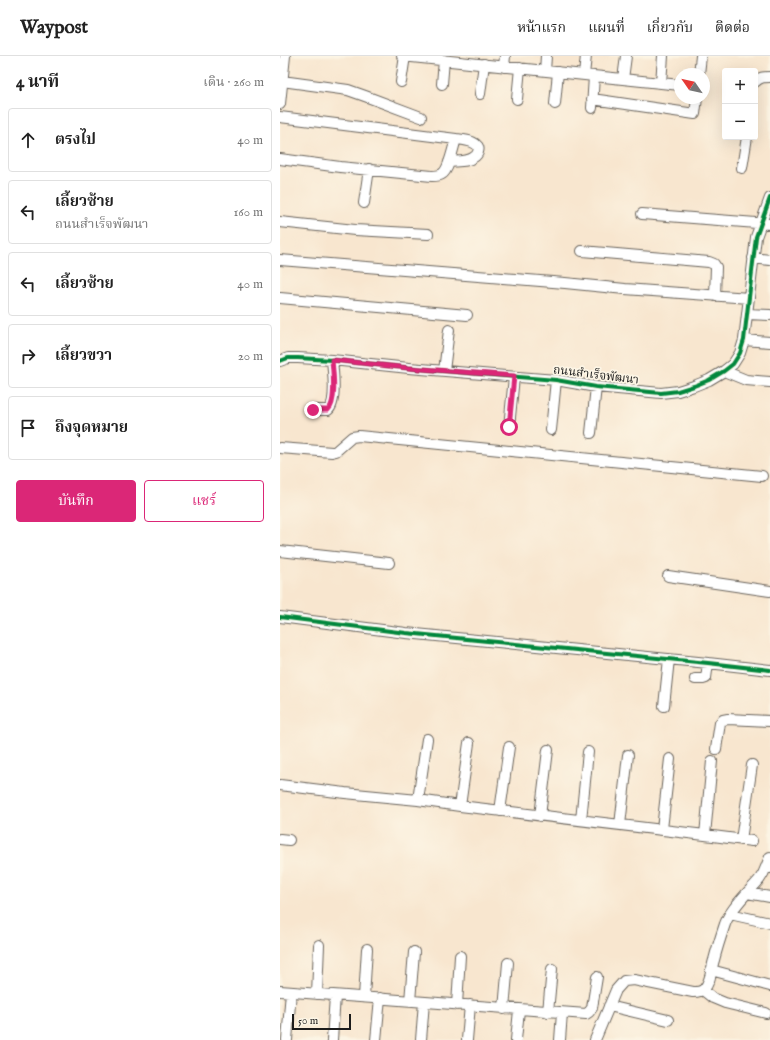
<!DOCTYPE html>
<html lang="th">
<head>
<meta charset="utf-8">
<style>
  :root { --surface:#fff; --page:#f2f2f2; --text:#222; --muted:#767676; --line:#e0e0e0; --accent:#db2777 }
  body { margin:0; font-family:"IM FELL English","Noto Serif Thai",serif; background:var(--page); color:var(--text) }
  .controls { position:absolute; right:12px; top:12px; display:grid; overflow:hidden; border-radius:4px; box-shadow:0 4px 16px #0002 }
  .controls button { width:36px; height:36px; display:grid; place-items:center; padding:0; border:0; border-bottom:1px solid var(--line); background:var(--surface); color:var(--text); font:20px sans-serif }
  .compass { position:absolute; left:394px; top:12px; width:36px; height:36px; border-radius:50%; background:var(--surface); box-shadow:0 4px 16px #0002; rotate:304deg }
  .scale { position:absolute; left:12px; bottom:10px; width:59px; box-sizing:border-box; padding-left:4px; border:2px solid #1c1c1c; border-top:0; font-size:11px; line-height:14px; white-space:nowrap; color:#1c1c1c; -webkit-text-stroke:3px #fcf5e5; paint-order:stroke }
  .stop { position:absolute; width:12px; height:12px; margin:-9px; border:3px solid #db2777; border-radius:50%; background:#fff }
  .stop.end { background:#db2777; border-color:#fff; box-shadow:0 1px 4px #0008 }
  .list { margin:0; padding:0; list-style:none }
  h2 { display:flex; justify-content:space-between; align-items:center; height:52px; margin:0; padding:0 16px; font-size:17px }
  h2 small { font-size:13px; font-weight:400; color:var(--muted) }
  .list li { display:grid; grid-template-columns:26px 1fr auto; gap:12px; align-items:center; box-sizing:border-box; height:64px; margin:0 8px 8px; padding:0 8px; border:1px solid var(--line); border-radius:4px }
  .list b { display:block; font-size:15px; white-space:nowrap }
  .list p { margin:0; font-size:13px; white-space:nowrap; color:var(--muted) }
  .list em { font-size:13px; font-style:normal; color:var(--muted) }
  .actions { display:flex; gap:8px; padding:12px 16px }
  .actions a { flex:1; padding:9px 0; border:1px solid var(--accent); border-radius:4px; text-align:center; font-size:14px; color:var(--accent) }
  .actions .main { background:var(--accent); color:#fff }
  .icon { flex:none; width:22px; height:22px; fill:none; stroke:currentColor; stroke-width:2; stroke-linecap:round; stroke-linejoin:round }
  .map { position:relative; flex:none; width:490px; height:984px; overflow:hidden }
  header { display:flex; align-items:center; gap:24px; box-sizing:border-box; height:56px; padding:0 20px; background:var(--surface); border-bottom:1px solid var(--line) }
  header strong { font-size:19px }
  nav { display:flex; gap:22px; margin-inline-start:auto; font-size:14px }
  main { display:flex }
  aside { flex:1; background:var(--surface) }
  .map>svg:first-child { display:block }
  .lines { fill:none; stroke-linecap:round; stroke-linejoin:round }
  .minor-casing { stroke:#69635b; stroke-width:12 }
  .minor { stroke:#fff; stroke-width:10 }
  .cycleway-casing { stroke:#fcf5e5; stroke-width:6 }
  .cycleway { stroke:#00873e; stroke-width:4 }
  .route { stroke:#db2777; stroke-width:5 }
  .labels { text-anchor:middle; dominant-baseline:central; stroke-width:3.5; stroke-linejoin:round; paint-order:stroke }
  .street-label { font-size:12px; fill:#1c1c1c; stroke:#fcf5e5 }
</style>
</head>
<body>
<header>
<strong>Waypost</strong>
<nav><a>หน้าแรก</a><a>แผนที่</a><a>เกี่ยวกับ</a><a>ติดต่อ</a></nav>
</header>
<main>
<aside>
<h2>4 นาที<small>เดิน · 260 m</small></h2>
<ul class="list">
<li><svg class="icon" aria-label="ahead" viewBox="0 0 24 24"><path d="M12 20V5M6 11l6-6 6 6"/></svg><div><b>ตรงไป</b></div><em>40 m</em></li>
<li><svg class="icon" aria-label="left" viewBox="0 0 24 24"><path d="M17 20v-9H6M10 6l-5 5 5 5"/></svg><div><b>เลี้ยวซ้าย</b><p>ถนนสำเร็จพัฒนา</p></div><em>160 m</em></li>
<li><svg class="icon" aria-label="left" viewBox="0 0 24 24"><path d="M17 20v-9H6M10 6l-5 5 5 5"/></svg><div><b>เลี้ยวซ้าย</b></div><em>40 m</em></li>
<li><svg class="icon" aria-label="right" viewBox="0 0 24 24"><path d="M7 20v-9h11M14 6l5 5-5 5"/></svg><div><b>เลี้ยวขวา</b></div><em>20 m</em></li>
<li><svg class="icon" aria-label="arrive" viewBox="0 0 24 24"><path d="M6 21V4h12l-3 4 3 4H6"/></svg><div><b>ถึงจุดหมาย</b></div></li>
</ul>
<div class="actions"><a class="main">บันทึก</a><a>แชร์</a></div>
</aside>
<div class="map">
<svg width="490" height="984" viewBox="0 0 490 984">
  <rect width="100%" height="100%" fill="#fcf5e5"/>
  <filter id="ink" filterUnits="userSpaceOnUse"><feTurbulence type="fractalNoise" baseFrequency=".025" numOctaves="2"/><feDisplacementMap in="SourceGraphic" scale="8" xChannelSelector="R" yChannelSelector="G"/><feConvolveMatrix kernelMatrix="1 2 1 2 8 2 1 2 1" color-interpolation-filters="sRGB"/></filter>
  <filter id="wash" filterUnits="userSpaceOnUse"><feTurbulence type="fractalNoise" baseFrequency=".012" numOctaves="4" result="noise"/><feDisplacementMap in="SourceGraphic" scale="16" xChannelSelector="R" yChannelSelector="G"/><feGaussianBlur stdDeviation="0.9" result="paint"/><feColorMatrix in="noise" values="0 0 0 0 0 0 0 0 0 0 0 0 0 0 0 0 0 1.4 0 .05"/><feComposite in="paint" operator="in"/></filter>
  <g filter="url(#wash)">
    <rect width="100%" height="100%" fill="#f8e6cf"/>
  </g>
  <g filter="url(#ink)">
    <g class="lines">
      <defs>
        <path id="minor" d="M122,0L400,29
          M224,11L225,0
          M265,15L266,0
          M419,18L421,0
          M304,19L306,0
          M343,23L346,0
          M2,25L68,34L85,40L141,61
          M121,26L125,0
          M475,26C480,21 483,21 490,21
          M381,27L383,0
          M162,28L164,4
          M200,38L204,8
          M237,43L240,12
          M312,43L415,58L417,42
          M0,48L5,0
          M275,48L278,16
          M312,52L314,20
          M0,61L176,83C183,84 202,85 198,96C198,97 196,100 194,101C188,106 177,105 169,106
          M0,103L60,111L152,120C155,120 159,120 162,118C169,114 173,92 176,83
          M462,112L467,81
          M84,147L89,113
          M362,158L490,168
          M0,166L75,174L148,178
          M302,195L429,206L434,208L436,211L435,240
          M473,202L490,204
          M0,204L285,227L345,233L469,242
          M0,242L187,259
          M467,258L490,259
          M464,284L490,286
          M0,305L8,302H18L52,304L129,312L276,324L316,331L381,337L398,335L414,330L429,324L444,315L453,308L460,297L464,284L476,181L490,142
          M164,315L169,274
          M444,315L466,324L490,326
          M33,354H48C57,347 53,315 52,304
          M229,371L234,321
          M271,374L276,324
          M311,377L316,331
          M0,392L52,396L56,395L72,381L79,380L482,420
          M0,495L109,507
          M388,520L490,535
          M0,561L126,577L428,607L490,614
          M415,623H423L426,622L428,607
          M384,650L389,603
          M436,693L440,667L443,664L448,663L490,665
          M0,729L65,737L138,744L180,750L425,779L472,785
          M138,744L147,683
          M180,750L189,687
          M220,755L229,691
          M260,760L268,694
          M301,764L308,696
          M340,769L348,699
          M382,773L390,703
          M425,779L432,705
          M0,783L9,784
          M461,784L472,709
          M486,811L490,801
          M467,837L490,841
          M450,858L490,867
          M431,914L490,930
          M423,934L433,942L445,947L486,957
          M0,935L306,958L309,956L312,952L317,921
          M37,938L39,889
          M84,941L87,893
          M130,945L134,896
          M177,949L180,900
          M329,950L388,964
          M224,953L228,907
          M268,956L272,913
          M7,984L11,936
          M52,984L55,940
          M96,984L100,942
          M141,984L144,946
          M187,984L190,949
          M236,984L239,954
          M280,984L282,957
          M315,984L336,934L344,925L354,924L413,936C417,936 421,936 424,933C431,926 431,913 434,904C437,892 441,880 445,868C449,857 458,847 466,838C475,828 481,825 486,811L490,812"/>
      </defs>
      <!-- minor casing -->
      <use href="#minor" class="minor-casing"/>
      <!-- minor -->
      <use href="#minor" class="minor"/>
      <defs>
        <path id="cycleway" d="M0,305L8,302H18L52,304L129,312L276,324L316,331L381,337L398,335L414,330L429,324L444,315L453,308L460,297L464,284L476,181L490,142
          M0,561L126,577L428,607L490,614"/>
      </defs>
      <!-- cycleway casing -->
      <use href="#cycleway" class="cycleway-casing"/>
      <!-- cycleway -->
      <use href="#cycleway" class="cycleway"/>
    </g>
  </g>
  <g class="lines" filter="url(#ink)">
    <!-- route -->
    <path class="route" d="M33,354H48C57,346 53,316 52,304L129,312L234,320L229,371"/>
  </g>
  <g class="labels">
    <!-- street labels -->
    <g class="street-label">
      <text transform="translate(316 319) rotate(7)">ถนนสำเร็จพัฒนา</text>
    </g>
  </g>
</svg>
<div class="controls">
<button>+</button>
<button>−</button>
</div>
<svg class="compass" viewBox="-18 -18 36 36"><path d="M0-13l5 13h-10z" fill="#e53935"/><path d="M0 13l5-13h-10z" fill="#767676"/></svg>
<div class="scale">50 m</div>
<div class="stop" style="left:229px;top:371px"></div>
<div class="stop end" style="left:33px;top:354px"></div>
</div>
</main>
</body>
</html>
